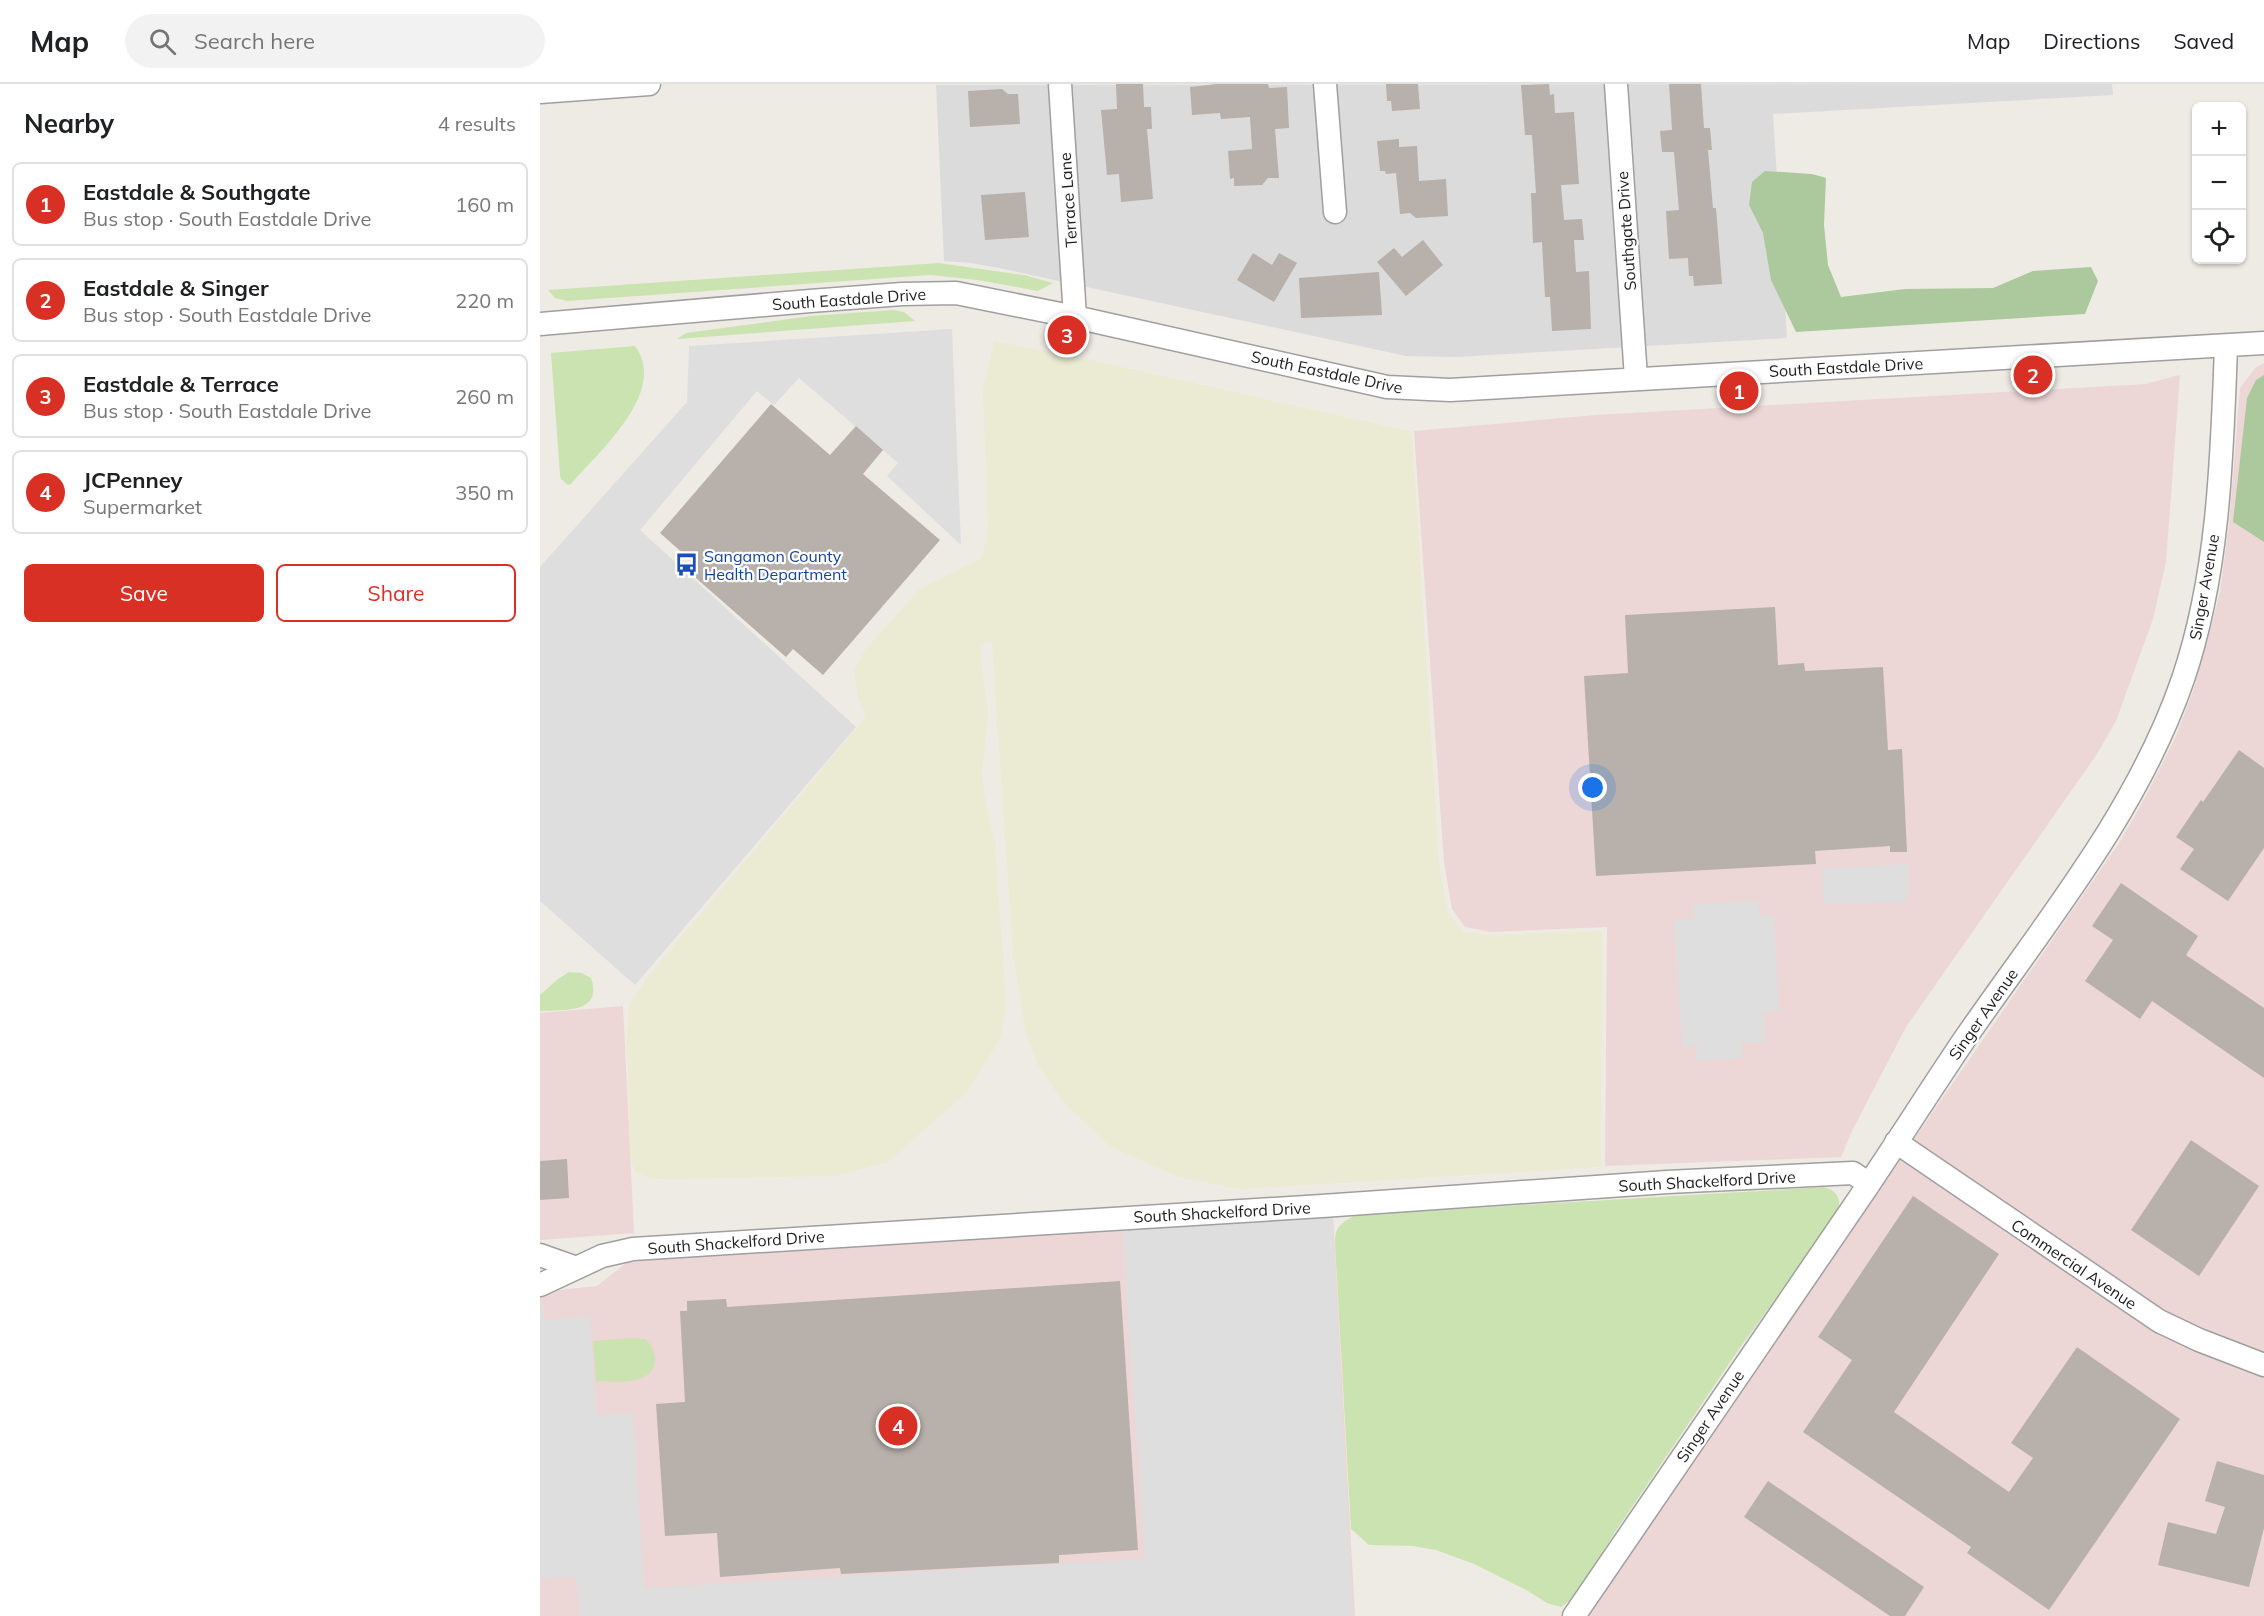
<!DOCTYPE html>
<html lang="en">
<head>
<meta charset="utf-8">
<style>
  :root { --surface:#fff; --page:#f2f2f2; --text:#202124; --muted:#757577; --line:#e0e0e0; --accent:#d93025 }
  body { margin:0; font-family:Mulish,sans-serif; background:var(--page); color:var(--text) }
  .controls { position:absolute; right:18px; top:18px; display:grid; overflow:hidden; border-radius:9px; box-shadow:0 2px 4px #0004 }
  .controls button { width:54px; height:54px; display:grid; place-items:center; padding:0; border:0; border-bottom:2px solid var(--line); background:var(--surface); color:var(--text); font:30px sans-serif }
  .you { position:absolute; left:1053px; top:704px; width:21px; height:21px; margin:-15px; border:4px solid #fff; border-radius:50%; background:#1a73e8; box-shadow:0 0 0 9px #1a73e833 }
  .badge { display:grid; place-items:center; width:39px; height:39px; border-radius:50%; background:var(--accent); color:#fff; font-size:20px; font-weight:700 }
  .pin { position:absolute; translate:-50% -50%; border:3px solid #fff; box-shadow:0 2px 6px #0006 }
  .list { margin:0; padding:0; list-style:none }
  h2 { display:flex; justify-content:space-between; align-items:center; height:78px; margin:0; padding:0 24px; font-size:26px }
  h2 small { font-size:20px; font-weight:400; color:var(--muted) }
  .list li { display:grid; grid-template-columns:39px 1fr auto; gap:18px; align-items:center; box-sizing:border-box; height:84px; margin:0 12px 12px; padding:0 12px; border:2px solid var(--line); border-radius:9px }
  .list b { display:block; font-size:22px; white-space:nowrap }
  .list p { margin:0; font-size:20px; white-space:nowrap; color:var(--muted) }
  .list em { font-size:20px; font-style:normal; color:var(--muted) }
  .actions { display:flex; gap:12px; padding:18px 24px }
  .actions a { flex:1; padding:14px 0; border:2px solid var(--accent); border-radius:9px; text-align:center; font-size:21px; color:var(--accent) }
  .actions .main { background:var(--accent); color:#fff }
  .icon { flex:none; width:33px; height:33px; fill:none; stroke:currentColor; stroke-width:2; stroke-linecap:round; stroke-linejoin:round }
  .map { position:relative; flex:none; width:1724px; height:1532px; overflow:hidden }
  header { display:flex; align-items:center; gap:36px; box-sizing:border-box; height:84px; padding:0 30px; background:var(--surface); border-bottom:2px solid var(--line) }
  header strong { font-size:28px }
  nav { display:flex; gap:33px; margin-inline-start:auto; font-size:21px }
  .search { width:420px; height:54px; background:var(--page); display:flex; align-items:center; gap:15px; box-sizing:border-box; padding:0 21px; border-radius:33px; color:var(--muted); font-size:22px }
  main { display:flex }
  aside { flex:1; background:var(--surface) }
  .map>svg:first-child { display:block }
  .residential { fill:#dcdbdb }
  .commercial { fill:#edd6d6 }
  .farmland { fill:#eaebd2 }
  .grass { fill:#cbe3b0 }
  .forest { fill:#acc99e }
  .parking { fill:#dedede }
  .building { fill:#b7b0ab }
  .lines { fill:none; stroke-linecap:round; stroke-linejoin:round }
  .minor-casing { stroke:#9f9f9f; stroke-width:25 }
  .minor { stroke:#fff; stroke-width:22 }
  .labels { text-anchor:middle; dominant-baseline:central; stroke-width:4.5; stroke-linejoin:round; paint-order:stroke }
  .street-label { font-size:16px; fill:#1e1e1e; stroke:#fff }
  .transit-label { font-size:16px; fill:#164399; stroke:#fff; text-anchor:start }
</style>
</head>
<body>
<header>
<strong>Map</strong>
<div class="search"><svg class="icon" aria-label="search" viewBox="0 0 24 24"><circle cx="10" cy="10" r="6"/><path d="M15 15l6 6"/></svg>Search here</div>
<nav><a>Map</a><a>Directions</a><a>Saved</a></nav>
</header>
<main>
<aside>
<h2>Nearby<small>4 results</small></h2>
<ul class="list">
<li><span class="badge">1</span><div><b>Eastdale &amp; Southgate</b><p>Bus stop · South Eastdale Drive</p></div><em>160 m</em></li>
<li><span class="badge">2</span><div><b>Eastdale &amp; Singer</b><p>Bus stop · South Eastdale Drive</p></div><em>220 m</em></li>
<li><span class="badge">3</span><div><b>Eastdale &amp; Terrace</b><p>Bus stop · South Eastdale Drive</p></div><em>260 m</em></li>
<li><span class="badge">4</span><div><b>JCPenney</b><p>Supermarket</p></div><em>350 m</em></li>
</ul>
<div class="actions"><a class="main">Save</a><a>Share</a></div>
</aside>
<div class="map">
<svg width="1724" height="1532" viewBox="0 0 1724 1532">
  <rect width="100%" height="100%" fill="#eeebe5"/>
  <!-- residential -->
  <path class="residential" d="M1572,0L1573,11L1233,30L1247,254L916,273L866,272L459,184L431,179L404,177L396,1Z"/>
  <!-- commercial -->
  <path class="commercial" d="M1724,279V1532H1049L1161,1363L1581,756L1608,708L1636,652L1653,607L1674,532L1680,508L1689,441L1700,304L1716,283Z
    M1640,291L1626,478L1613,535L1576,637L1557,670L1366,943L1312,1047L1301,1073L1065,1082L1067,843L951,848L925,843L912,825L904,778L874,347L1056,331L1605,300Z
    M83,922L94,1149L0,1156V929Z
    M793,1129L815,1532H0V1208L57,1202L86,1179L137,1173Z"/>
  <!-- farmland -->
  <path class="farmland" d="M454,257L551,276L872,348L899,779L907,827L923,848L951,851L1062,847L1061,1083L701,1105L638,1093L570,1062L523,1018L497,979L485,946L473,869L452,559L446,557L440,563L448,633L442,688L444,709L455,762L466,919L461,953L426,1009L348,1078L295,1092L113,1095L95,1088L90,1073L87,949L90,919L107,894L326,633L318,613L314,587L325,566L380,505L442,474L448,444L443,306Z"/>
  <!-- grass -->
  <path class="grass" d="M399,179L484,191L513,199L498,207L438,196L390,191L27,217L15,214L8,206Z
    M354,226L364,228L375,237L137,255L146,249L271,232Z
    M95,262C129,308 58,368 31,400L28,401L21,395L20,391L11,269Z
    M29,888L42,889L51,894C64,930 22,926 0,927V911L18,895Z
    M1284,1103C1296,1106 1301,1114 1299,1127L1199,1265L1075,1448L1035,1513L1021,1523L1007,1519L988,1507L934,1480L896,1466L873,1462L829,1461L811,1445L795,1160C795,1142 800,1140 816,1131Z
    M92,1254L105,1255C112,1261 115,1268 115,1277C113,1302 74,1298 56,1297L53,1257Z"/>
  <!-- forest -->
  <path class="forest" d="M1225,87L1272,90L1286,94L1284,141L1288,181L1301,213L1365,205L1453,204L1493,187L1551,183L1558,197L1545,230L1256,248L1231,196L1223,149L1209,121L1212,98Z
    M1724,291V458L1693,438L1707,314L1716,296Z"/>
  <!-- parking -->
  <path class="parking" d="M412,245L421,461L347,392L358,379L259,294L234,321L217,307L100,446L316,643L95,901L0,817V483L147,318L149,262Z
    M1368,780L1369,810L1364,818L1284,820L1282,785Z
    M1218,817L1219,832L1234,831L1239,927L1223,928L1225,958L1201,959L1202,974L1157,977L1156,962L1142,963L1134,836L1154,835V820Z
    M792,1132L813,1532H39L36,1493L0,1494V1217H2L4,1236L50,1232L56,1331L93,1329L104,1504L605,1475L582,1145Z"/>
  <!-- building -->
  <path class="building" d="M576,0H603L604,23H611L612,45H607L613,115L581,118L579,90L567,91L561,26L577,25Z
    M677,0H728L729,4L747,3L749,44L735,45L739,94H728L722,101L694,102V94L690,95L688,67L712,65L710,33L681,35L680,29L652,31L650,3Z
    M846,0H878L880,25L852,27L851,17H847Z
    M1009,0L1010,11L1014,10L1015,29L1034,28L1039,100L1021,101L1024,136L1042,135L1044,156H1034L1036,188L1049,187L1051,245L1012,247L1010,213H1005L1002,158L993,159L991,109H996L992,51H985L981,1Z
    M1129,0H1161L1164,44H1170L1172,66H1168L1173,124H1176L1182,200L1154,202L1153,192H1149L1148,174L1129,175L1126,127L1139,126L1134,68H1122L1120,47L1132,46Z
    M462,5L468,10H478L480,40L430,43L428,7Z
    M859,55V63L877,62L879,97L906,95L908,132L876,134L870,129L860,130L856,89L846,90L845,87H840L837,57Z
    M485,108L489,153L445,156L441,111Z
    M883,156L903,181L866,212L837,178L854,164L862,173Z
    M713,169L732,181L739,169L757,179L734,218L697,196Z
    M839,188L842,231L761,234L759,194Z
    M231,320L290,371L316,342L343,366L323,390L400,456L283,591L253,565L246,573L148,487L154,479L120,449Z
    M1235,523L1238,581L1264,579L1265,587L1343,583L1348,666L1362,665L1367,768H1350V762L1275,767L1276,780L1056,792L1044,592L1088,589L1085,531Z
    M1699,666L1724,684V764L1688,817L1640,785L1654,765L1636,753L1661,716L1663,718Z
    M1581,799L1658,852L1646,871L1724,924V994L1612,917L1600,935L1545,897L1573,856L1552,842Z
    M1651,1056L1719,1102L1659,1192L1591,1146Z
    M27,1075L29,1114L0,1116V1077Z
    M1373,1112L1459,1170L1354,1328L1469,1408L1493,1374L1471,1359L1537,1263L1640,1335L1509,1526L1427,1469L1431,1463L1263,1348L1312,1276L1278,1253Z
    M580,1197L598,1466L519,1471V1479L301,1490L300,1484L180,1493L177,1449L125,1452L116,1320L145,1318L140,1227H147V1217L186,1215L187,1223Z
    M1677,1377L1724,1391V1444L1709,1503L1618,1481L1628,1438L1676,1450L1685,1423L1665,1417Z
    M1228,1397L1384,1503L1365,1532H1350L1204,1433Z"/>
  <g class="lines">
    <defs>
      <path id="minor" d="M520,0L535,233
        M785,0L795,128
        M1076,0L1096,294
        M0,8L109,0
        M0,240L270,217L362,210L416,209L535,233L847,303L910,306L1724,259
        M1356,1058L1619,1237L1659,1256L1724,1281
        M0,1171L34,1183
        M0,1201L62,1172L93,1165L782,1122L1127,1098L1313,1089L1329,1100
        M1034,1532C1132,1389 1230,1246 1327,1103C1360,1054 1391,1005 1424,956C1504,840 1597,729 1643,595C1679,489 1682,373 1686,262"/>
    </defs>
    <!-- minor casing -->
    <use href="#minor" class="minor-casing"/>
    <!-- minor -->
    <use href="#minor" class="minor"/>
  </g>
  <!-- icons -->
  <defs>
    <symbol id="bus-bare" viewBox="-9 -9 18 18"><path d="M-5-6H5V4H4V6H2V4H-2V6H-4V4H-5ZM-3.5-4V0h7V-4ZM-3.5 1.2v1.5H-2V1.2ZM2 1.2v1.5H3.5V1.2Z" fill="#1a4fb4" stroke="#fff" stroke-width="2.5" paint-order="stroke"/></symbol>
  </defs>
  <g fill-rule="evenodd">
    <use href="#bus-bare" x="130" y="464" width="33" height="33"/>
  </g>
  <g class="labels">
    <!-- street labels -->
    <g class="street-label">
      <text transform="translate(528 116) rotate(-94)">Terrace Lane</text>
      <text transform="translate(1086 147) rotate(-94)">Southgate Drive</text>
      <text transform="translate(309 215) rotate(-4)">South Eastdale Drive</text>
      <text transform="translate(1306 283) rotate(-3)">South Eastdale Drive</text>
      <text transform="translate(787 288) rotate(12)">South Eastdale Drive</text>
      <text transform="translate(1664 503) rotate(-80)">Singer Avenue</text>
      <text transform="translate(1443 930) rotate(-55)">Singer Avenue</text>
      <text transform="translate(1167 1097) rotate(-3)">South Shackelford Drive</text>
      <text transform="translate(682 1128) rotate(-3)">South Shackelford Drive</text>
      <text transform="translate(196 1158) rotate(-4)">South Shackelford Drive</text>
      <text transform="translate(1534 1180) rotate(34)">Commercial Avenue</text>
      <text transform="translate(1170 1332) rotate(-56)">Singer Avenue</text>
    </g>
    <!-- transit labels -->
    <g class="transit-label">
      <text x="164" y="472">Sangamon County<tspan x="164" dy="18">Health Department</tspan></text>
    </g>
  </g>
</svg>
<div class="controls">
<button>+</button>
<button>−</button>
<button><svg class="icon" aria-label="locate" viewBox="0 0 24 24"><circle cx="12" cy="12" r="6"/><path d="M12 2v4M12 18v4M2 12h4M18 12h4"/></svg></button>
</div>
<div class="you"></div>
<div class="pin badge" style="left:1199px;top:307px">1</div>
<div class="pin badge" style="left:1493px;top:291px">2</div>
<div class="pin badge" style="left:527px;top:251px">3</div>
<div class="pin badge" style="left:358px;top:1342px">4</div>
</div>
</main>
</body>
</html>
